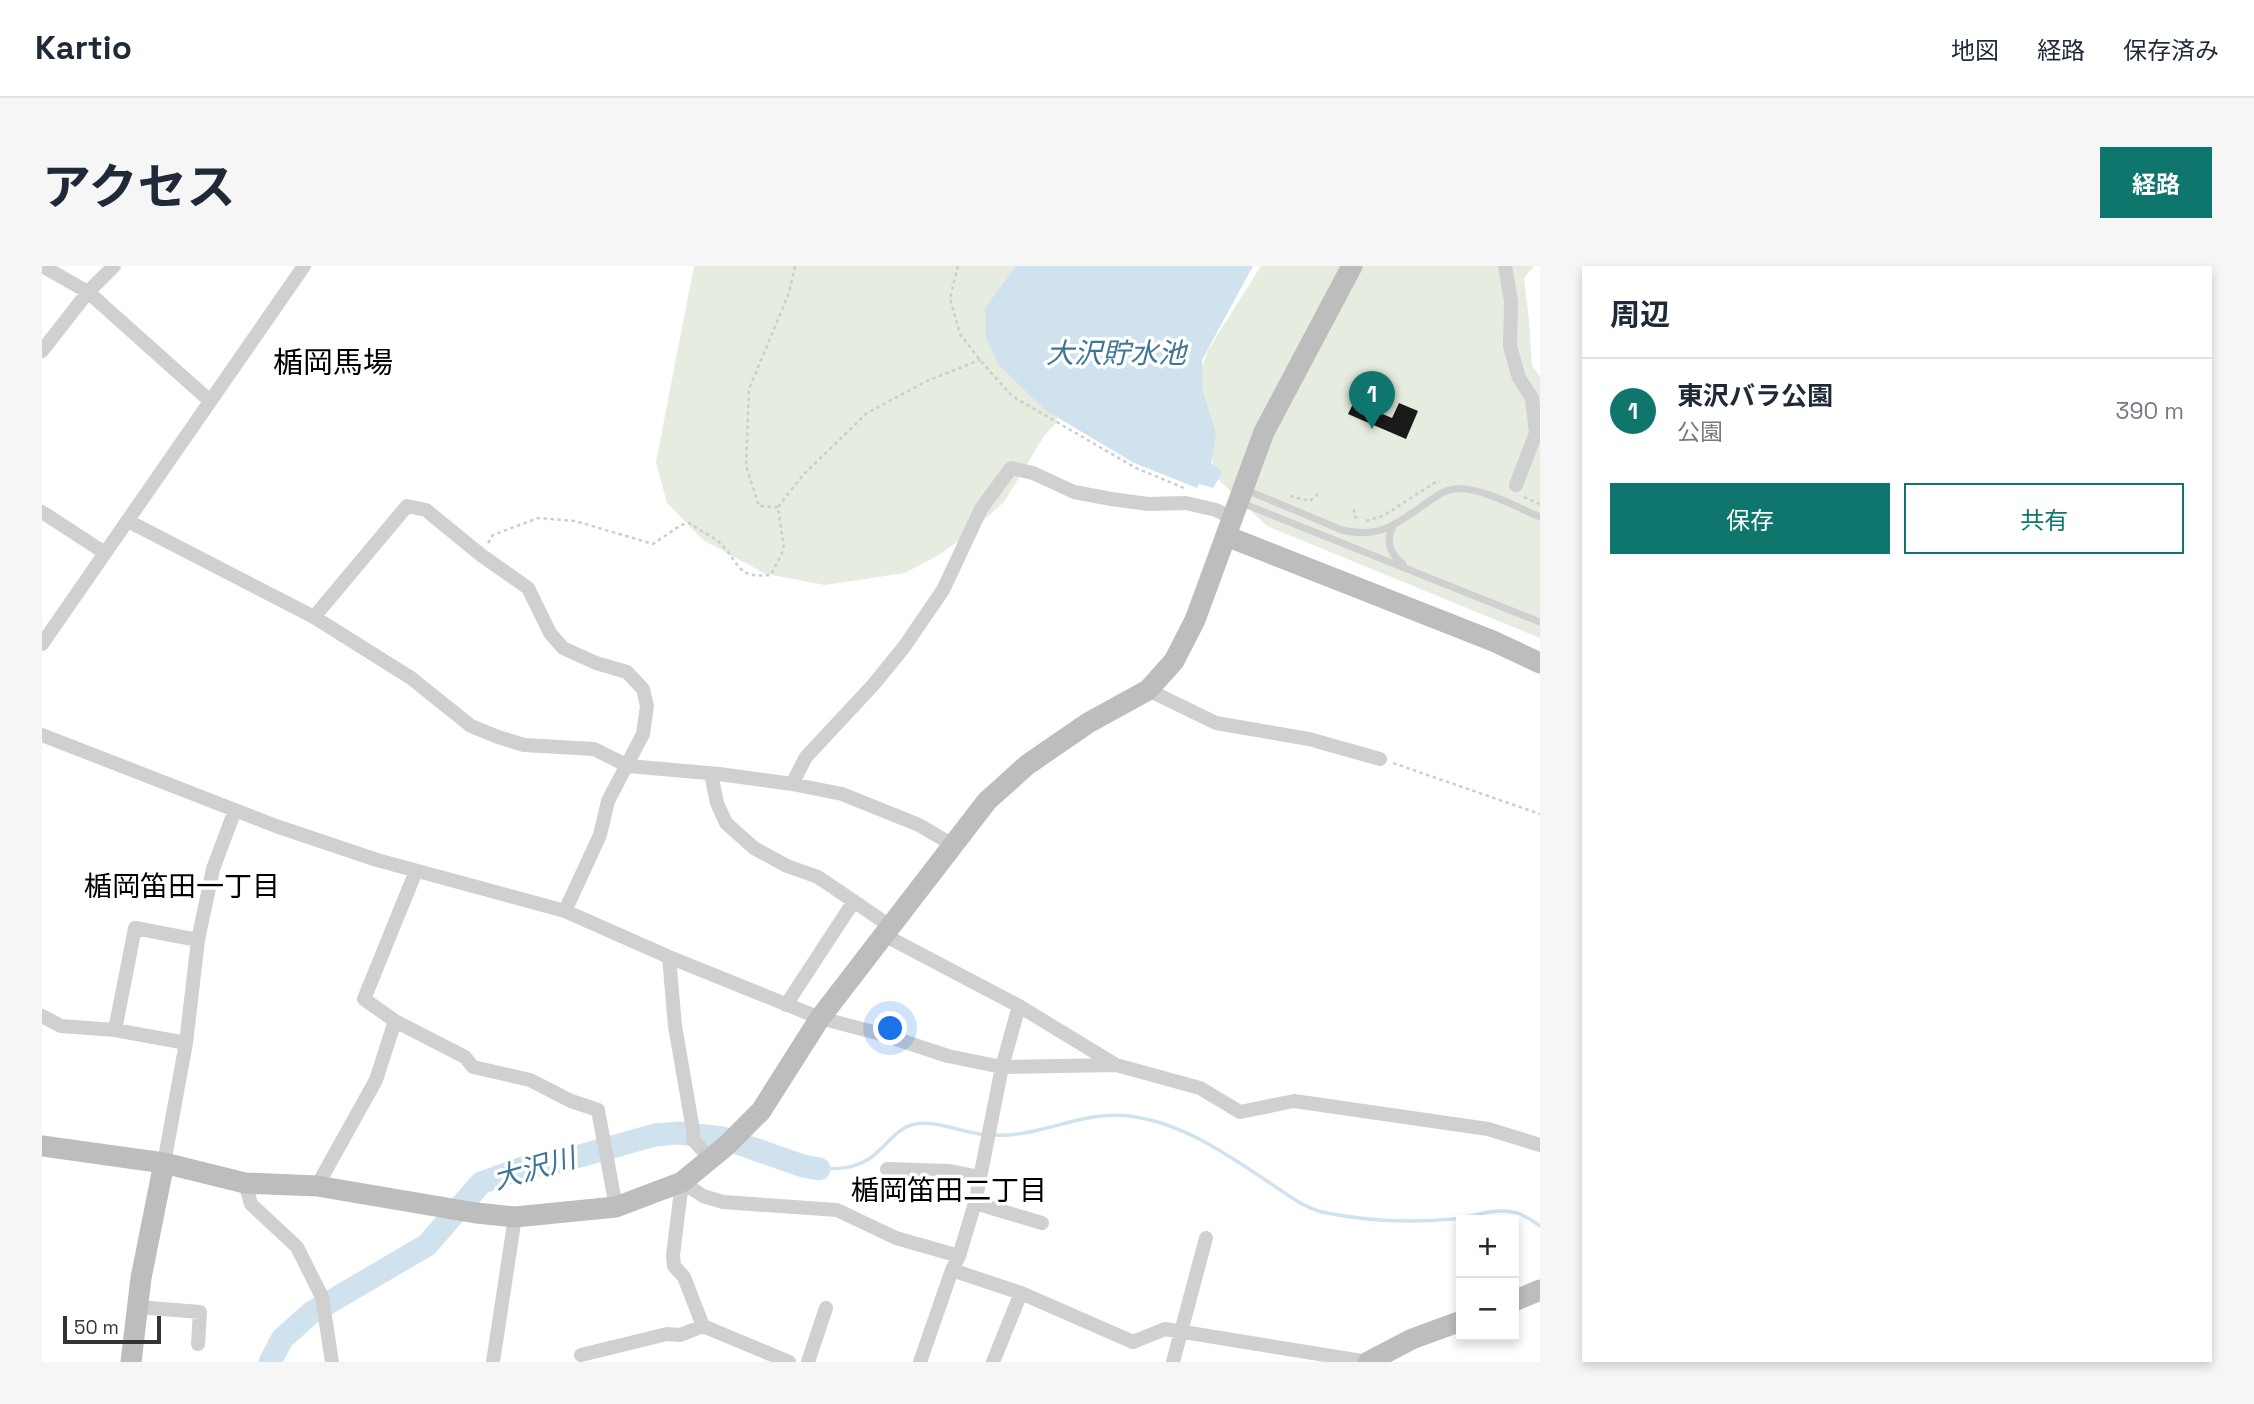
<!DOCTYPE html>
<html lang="ja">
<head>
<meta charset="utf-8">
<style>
  :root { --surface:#fff; --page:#f6f6f7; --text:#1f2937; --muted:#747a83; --line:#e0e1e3; --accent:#0f766e }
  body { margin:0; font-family:"Space Grotesk","Noto Sans JP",sans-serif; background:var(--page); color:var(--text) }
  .controls { position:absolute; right:21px; bottom:21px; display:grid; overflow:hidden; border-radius:0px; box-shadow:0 4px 10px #0003 }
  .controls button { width:63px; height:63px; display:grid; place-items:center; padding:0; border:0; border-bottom:2px solid var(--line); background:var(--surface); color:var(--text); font:35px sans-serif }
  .scale { position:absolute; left:21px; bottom:18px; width:98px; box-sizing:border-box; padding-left:7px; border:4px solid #333; border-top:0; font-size:19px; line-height:24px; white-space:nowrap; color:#333; -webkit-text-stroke:5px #fff; paint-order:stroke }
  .you { position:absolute; left:849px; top:763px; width:24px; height:24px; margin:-18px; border:5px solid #fff; border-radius:50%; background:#1a73e8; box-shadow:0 0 0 10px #1a73e833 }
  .badge { display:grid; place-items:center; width:46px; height:46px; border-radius:50%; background:var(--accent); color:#fff; font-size:23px; font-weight:700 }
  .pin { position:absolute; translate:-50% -58px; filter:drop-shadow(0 2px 4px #0008) }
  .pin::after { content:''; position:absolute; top:37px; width:24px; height:21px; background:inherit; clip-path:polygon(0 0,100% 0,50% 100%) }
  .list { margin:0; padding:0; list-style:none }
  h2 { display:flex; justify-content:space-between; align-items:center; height:91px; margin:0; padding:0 28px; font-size:30px }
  h2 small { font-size:23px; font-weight:400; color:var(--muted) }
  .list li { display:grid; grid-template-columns:46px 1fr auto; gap:21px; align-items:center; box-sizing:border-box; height:105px; padding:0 28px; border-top:2px solid var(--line) }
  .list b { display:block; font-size:26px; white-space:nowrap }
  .list p { margin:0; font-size:23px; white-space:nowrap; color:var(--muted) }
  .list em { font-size:23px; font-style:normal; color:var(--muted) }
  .actions { display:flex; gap:14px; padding:21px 28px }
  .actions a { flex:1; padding:16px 0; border:2px solid var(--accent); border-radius:0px; text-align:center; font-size:24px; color:var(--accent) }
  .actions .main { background:var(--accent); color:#fff }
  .map { position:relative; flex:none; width:1498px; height:1096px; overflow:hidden; border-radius:0px }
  header { display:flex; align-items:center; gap:42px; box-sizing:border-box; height:98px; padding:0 35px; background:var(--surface); border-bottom:2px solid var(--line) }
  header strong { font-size:33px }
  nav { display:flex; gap:38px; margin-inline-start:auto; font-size:24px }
  .intro { display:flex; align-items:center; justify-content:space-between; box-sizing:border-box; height:168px; padding:0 42px }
  h1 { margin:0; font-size:49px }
  .button { padding:18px 32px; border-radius:0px; background:var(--accent); color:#fff; font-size:24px; font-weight:700 }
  main { display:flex; gap:42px; padding:0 42px }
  aside { flex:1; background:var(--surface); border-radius:0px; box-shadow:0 4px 10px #0003 }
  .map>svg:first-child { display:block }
  .green { fill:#e6ecdf }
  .water { fill:#cfe2ee }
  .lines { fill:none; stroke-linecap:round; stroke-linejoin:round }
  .stream { stroke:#cfe2ee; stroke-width:3.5 }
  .river { stroke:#cfe2ee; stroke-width:23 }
  .building { fill:#1a1a1a }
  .path { stroke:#cdcdcd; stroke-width:2.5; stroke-dasharray:3.5 3.5; stroke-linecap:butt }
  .lane { stroke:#d0d0d0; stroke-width:7 }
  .street { stroke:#d0d0d0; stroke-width:14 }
  .secondary { stroke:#bdbdbd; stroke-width:21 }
  .labels { text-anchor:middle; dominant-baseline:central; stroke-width:7; stroke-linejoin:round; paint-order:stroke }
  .water-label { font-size:28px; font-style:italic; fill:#3f7597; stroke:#fff }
  .neighbourhood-label { font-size:28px; fill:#000; stroke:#fff }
  .quarter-label { font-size:30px; fill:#000; stroke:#fff }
</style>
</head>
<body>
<header>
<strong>Kartio</strong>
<nav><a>地図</a><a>経路</a><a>保存済み</a></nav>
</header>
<div class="intro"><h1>アクセス</h1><a class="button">経路</a></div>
<main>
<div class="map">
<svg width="1498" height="1096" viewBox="0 0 1498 1096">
  <rect width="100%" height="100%" fill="#fff"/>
  <!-- green -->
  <path class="green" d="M652,0H1038L1024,104L1014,157L1002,170L962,236L930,265L900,287L863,307L783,319L724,308L661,274L625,237L614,196Z
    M1219,0H1492L1482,12L1487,54L1490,100L1498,110V372L1225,260L1174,211L1153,120L1166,84Z"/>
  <!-- water -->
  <path class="water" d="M974,0H1211L1160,94V122L1174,168L1169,197L1181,206L1171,222L1157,218L1155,222L1092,197L1003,144L956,98L944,72L943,42Z"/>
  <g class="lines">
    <!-- stream -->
    <path class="stream" d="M951,869C998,872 1040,844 1087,850C1138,856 1183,887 1225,915C1242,926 1260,941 1280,946C1323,955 1369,957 1412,953C1430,951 1452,942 1470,946C1479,947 1490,954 1498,960
      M777,903C794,903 810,903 825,894C842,884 853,862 873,858C893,854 922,867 944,869"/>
    <!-- river -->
    <path class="river" d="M228,1096L240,1073L269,1047L385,979L439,917L480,902L520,895L613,869L637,867L681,872L761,900L777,903"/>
  </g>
  <!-- building -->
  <path class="building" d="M1312,136L1350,152L1357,137L1376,145L1364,173L1306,148Z"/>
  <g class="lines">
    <!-- path -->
    <path class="path" d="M916,0L908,32L918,68L938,94L970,130L1094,202L1142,222
      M1248,230L1268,235L1276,228
      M1482,231L1498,238
      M736,241L717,240L704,200L707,123L747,27L753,0
      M1312,243V249L1317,255
      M1324,255L1341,250L1392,217L1398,216
      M446,277L451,269L496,252L533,255L611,278L639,259L647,257C657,264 671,270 680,279C700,301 695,312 729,309L742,283L736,241L761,209L825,147L885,115L938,94
      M1351,497L1498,548"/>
    <!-- lane -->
    <path class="lane" d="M1202,223L1300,264C1337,273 1355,258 1383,238C1392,232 1401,224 1412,223C1438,220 1474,241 1498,251
      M1200,237L1498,356
      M1351,260C1343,276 1348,288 1361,298"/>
    <!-- street -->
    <path class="street" d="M0,0L46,26L168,135
      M1463,0L1469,35L1468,80L1477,112L1490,132L1494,167L1474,219
      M0,85L46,26L72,0
      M0,246L63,287
      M86,255L272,351L369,412L429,460L456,471L482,479L552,483L586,500L677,508L750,518L800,528L877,559L911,579
      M272,351L365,240L384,244L439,289L486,322L508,367L521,382L554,397L585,406L601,423L605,440L601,468L566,535L558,569L523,645
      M0,378L262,0
      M1106,424L1174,457L1267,473L1338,493
      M0,469L234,560L335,594L523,645L627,691L778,752L839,768L906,790L960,801L1074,799
      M669,508L675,537L684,557L712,582L745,600L776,611L848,660
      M750,518L764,491L832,418L862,381L901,324L939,243L969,202L991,207L1032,226L1069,233L1106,238L1144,237L1174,244L1190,252
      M374,605L322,733L353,755L423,791L431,801L488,814L529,835L556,844L574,941
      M842,669L977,740L1074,799L1158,822L1198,846L1252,835L1446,863L1498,879
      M627,691L633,760L651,864V874L668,892
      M744,739L812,635
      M0,750L19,760L73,764L144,777
      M73,764L93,662L156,674
      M122,897L144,777L156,674L171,603L193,544
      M845,903L908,905L938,911
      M203,917L209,938L255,981L280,1031L290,1096
      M275,920L334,814L353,755
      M933,937L1000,957
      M910,1004L979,1027L951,1096
      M979,1027L1091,1076L1123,1063L1326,1096
      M95,1041L158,1046L156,1078
      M539,1089L625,1068L638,1069L661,1060
      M451,1096L473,951
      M747,1096L661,1060L642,1011L632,1000L631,989L640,916L661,930L681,936L795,944L854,972L917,990
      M766,1096L784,1042
      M878,1096L910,1004L917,990L933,937L960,801L977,740
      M1131,1096L1164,972"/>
    <!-- secondary -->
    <path class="secondary" d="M1184,270L1451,375L1498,397
      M0,880L122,897L203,917L275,920L434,947L473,951L574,941L640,916L684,880L719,845L778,752L945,535L985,499L1046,457L1106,424L1132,395L1153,354L1222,166L1310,0
      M1472,1035L1498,1024
      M89,1096L99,1012L122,897
      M1326,1096L1370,1073L1419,1055"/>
  </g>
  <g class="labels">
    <!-- water labels -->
    <g class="water-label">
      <text x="1074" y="87">大沢貯水池</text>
      <text transform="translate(492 902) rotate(-16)">大沢川</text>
    </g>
    <!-- neighbourhood labels -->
    <g class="neighbourhood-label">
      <text x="140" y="620">楯岡笛田一丁目</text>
      <text x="907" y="924">楯岡笛田二丁目</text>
    </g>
    <!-- quarter labels -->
    <g class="quarter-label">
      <text x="291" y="96">楯岡馬場</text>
    </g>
  </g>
</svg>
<div class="controls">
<button>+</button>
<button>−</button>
</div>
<div class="scale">50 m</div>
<div class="you"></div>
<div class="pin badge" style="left:1330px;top:163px">1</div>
</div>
<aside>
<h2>周辺<small></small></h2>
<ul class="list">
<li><span class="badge">1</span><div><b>東沢バラ公園</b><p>公園</p></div><em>390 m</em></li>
</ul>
<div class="actions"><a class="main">保存</a><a>共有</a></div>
</aside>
</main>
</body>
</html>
